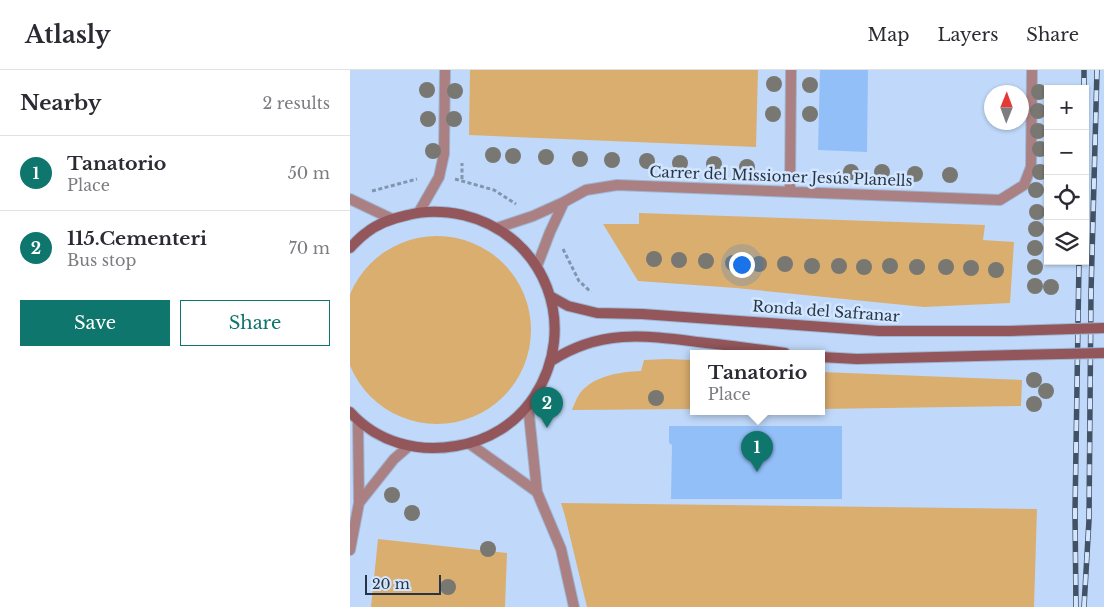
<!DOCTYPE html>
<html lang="en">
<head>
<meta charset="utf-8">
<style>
  :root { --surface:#fff; --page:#f7f7f7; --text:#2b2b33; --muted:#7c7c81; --line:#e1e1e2; --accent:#0f766e }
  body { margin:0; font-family:"Libre Baskerville",serif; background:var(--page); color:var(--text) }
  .controls { position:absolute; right:15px; top:15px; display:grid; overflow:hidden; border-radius:0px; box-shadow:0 1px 4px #0004 }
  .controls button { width:45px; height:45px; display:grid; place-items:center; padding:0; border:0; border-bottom:1px solid var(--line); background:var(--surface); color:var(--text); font:25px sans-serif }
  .compass { position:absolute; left:634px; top:15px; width:45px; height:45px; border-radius:50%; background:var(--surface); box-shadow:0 1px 4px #0004; rotate:1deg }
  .scale { position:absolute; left:15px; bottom:12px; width:76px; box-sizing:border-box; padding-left:5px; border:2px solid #283545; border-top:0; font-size:14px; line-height:18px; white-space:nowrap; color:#283545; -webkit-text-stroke:4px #d3e6ff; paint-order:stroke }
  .you { position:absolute; left:391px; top:194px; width:18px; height:18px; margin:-12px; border:4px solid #fff; border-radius:50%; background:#1a73e8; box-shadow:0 0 0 8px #1a73e833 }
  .badge { display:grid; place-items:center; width:32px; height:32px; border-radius:50%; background:var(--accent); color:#fff; font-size:16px; font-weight:700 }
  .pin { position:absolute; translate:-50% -41px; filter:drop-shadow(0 1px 2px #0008) }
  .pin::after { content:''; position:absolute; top:26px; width:18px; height:15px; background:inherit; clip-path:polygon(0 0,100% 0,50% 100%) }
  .popup { position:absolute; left:340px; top:280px; width:135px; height:65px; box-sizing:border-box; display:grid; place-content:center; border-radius:0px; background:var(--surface); filter:drop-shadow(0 1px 4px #0005); font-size:16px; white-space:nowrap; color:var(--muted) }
  .popup b { font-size:19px; color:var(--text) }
  .popup::after { content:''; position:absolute; left:50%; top:100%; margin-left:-10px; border:10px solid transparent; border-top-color:var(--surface) }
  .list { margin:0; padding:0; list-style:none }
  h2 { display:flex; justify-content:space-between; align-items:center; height:65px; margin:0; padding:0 20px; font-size:21px }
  h2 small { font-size:16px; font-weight:400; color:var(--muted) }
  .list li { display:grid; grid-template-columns:32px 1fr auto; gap:15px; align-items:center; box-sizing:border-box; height:75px; padding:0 20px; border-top:1px solid var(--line) }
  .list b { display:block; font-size:19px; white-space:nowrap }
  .list p { margin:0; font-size:16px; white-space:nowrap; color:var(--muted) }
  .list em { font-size:16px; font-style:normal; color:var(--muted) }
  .actions { display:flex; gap:10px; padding:15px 20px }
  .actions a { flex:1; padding:11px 0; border:1px solid var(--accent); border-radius:0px; text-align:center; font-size:18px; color:var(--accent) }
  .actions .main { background:var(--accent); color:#fff }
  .icon { flex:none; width:28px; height:28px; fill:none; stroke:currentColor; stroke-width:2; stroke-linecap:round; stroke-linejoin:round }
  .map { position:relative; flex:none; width:754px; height:537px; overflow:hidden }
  header { display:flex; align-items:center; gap:30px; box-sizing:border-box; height:70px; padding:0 25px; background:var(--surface); border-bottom:1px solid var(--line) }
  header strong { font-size:24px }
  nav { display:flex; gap:28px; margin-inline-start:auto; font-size:18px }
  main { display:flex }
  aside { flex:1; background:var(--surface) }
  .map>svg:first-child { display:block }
  .green { fill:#daae6f }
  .building { fill:#93bff9 }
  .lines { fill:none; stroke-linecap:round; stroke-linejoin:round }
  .street-casing { stroke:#9fb5d2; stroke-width:12 }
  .secondary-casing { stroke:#9fb5d2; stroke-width:12 }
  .path { stroke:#8195af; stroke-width:3; stroke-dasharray:4 2.5; stroke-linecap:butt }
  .street { stroke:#ab8082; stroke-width:10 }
  .secondary { stroke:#93565a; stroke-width:10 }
  .rail-casing { stroke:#425163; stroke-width:5.5 }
  .rail { stroke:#d3e6ff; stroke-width:4; stroke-dasharray:11; stroke-linecap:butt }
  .secondary-bridge-casing { stroke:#9fb5d2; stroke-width:12; stroke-linecap:butt }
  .secondary-bridge { stroke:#93565a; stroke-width:10 }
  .tree { fill:#787772 }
  .labels { text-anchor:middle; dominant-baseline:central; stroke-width:5; stroke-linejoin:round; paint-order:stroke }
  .street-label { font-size:15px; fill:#283545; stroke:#d3e6ff }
</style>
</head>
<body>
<header>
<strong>Atlasly</strong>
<nav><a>Map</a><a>Layers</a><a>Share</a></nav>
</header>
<main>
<aside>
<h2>Nearby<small>2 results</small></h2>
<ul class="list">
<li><span class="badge">1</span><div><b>Tanatorio</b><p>Place</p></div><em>50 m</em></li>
<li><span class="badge">2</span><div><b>115.Cementeri</b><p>Bus stop</p></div><em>70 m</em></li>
</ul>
<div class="actions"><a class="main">Save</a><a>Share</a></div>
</aside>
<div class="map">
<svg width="754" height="537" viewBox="0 0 754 537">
  <rect width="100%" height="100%" fill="#c0d9fa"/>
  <!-- green -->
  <path class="green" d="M120,0H408L406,77L119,65Z
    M289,143L635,155L633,170L664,172L660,233L574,237L386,218L288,211L253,154H289Z
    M-7 260a94 94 0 1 1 188 0a94 94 0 1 1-188 0Z
    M317,289L343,290V339L222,340C224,335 227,327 230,323C245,305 270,302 291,301L294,290Z
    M471,302L672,310L671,336L471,339Z
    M211,433L687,439L684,537H237L215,446Z
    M28,469L157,483L155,537H21Z"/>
  <!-- building -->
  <path class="building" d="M470,0H518L517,82L468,80Z
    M319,356H492V429H321L322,375L319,373Z"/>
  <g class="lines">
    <defs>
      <path id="street" d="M440,122L441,0
        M0,129L42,149
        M69,142L89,107L94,84L95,0
        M147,158L183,146L214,132L236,120L267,115L650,130L674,115L681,97L682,0
        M187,196L200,162L214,132
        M178,335L187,422L211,479L224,537
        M120,374L187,422
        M9,433L44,389L59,376
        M0,480L9,433L8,351"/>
      <path id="secondary" d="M0,178C5,173 10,167 16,163C28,153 44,148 58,145C77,140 94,141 113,145C196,165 230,257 184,327C166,354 138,371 106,376C67,383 27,372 0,342
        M200,226L218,236L247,243L292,244L529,261H659
        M471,287L507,289L666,285
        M201,291C250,259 294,265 348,272C377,275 406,279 435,283"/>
    </defs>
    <!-- street casing -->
    <use href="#street" class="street-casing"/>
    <!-- secondary casing -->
    <use href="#secondary" class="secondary-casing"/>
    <!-- path -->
    <path class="path" d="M105,109L144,120L166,134
      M112,109V93
      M22,121L67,109
      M213,179L229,211L241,222"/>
    <!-- street -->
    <use href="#street" class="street"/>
    <!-- secondary -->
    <use href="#secondary" class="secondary"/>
    <defs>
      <path id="rail" d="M734,19V0
        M726,537L725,442L729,191
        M734,537L739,450L741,223L747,0"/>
    </defs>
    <!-- rail casing -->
    <use href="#rail" class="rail-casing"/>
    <!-- rail -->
    <use href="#rail" class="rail"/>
    <defs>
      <path id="secondary-bridge" d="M659,261L754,258
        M666,285L754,283"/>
    </defs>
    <!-- secondary-bridge casing -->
    <use href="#secondary-bridge" class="secondary-bridge-casing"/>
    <!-- secondary-bridge -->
    <use href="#secondary-bridge" class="secondary-bridge"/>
  </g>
  <!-- trees -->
  <g class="tree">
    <circle cx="424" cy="14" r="8"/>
    <circle cx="460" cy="15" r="8"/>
    <circle cx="77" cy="20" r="8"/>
    <circle cx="105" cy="21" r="8"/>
    <circle cx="689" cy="22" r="8"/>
    <circle cx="688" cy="41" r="8"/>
    <circle cx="423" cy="44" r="8"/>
    <circle cx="460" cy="44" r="8"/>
    <circle cx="78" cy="49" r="8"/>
    <circle cx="104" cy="49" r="8"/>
    <circle cx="688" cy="61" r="8"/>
    <circle cx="690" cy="79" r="8"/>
    <circle cx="83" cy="81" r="8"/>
    <circle cx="143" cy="85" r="8"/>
    <circle cx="163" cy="86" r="8"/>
    <circle cx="196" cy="87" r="8"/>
    <circle cx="230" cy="89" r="8"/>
    <circle cx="262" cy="90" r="8"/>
    <circle cx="297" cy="91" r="8"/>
    <circle cx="330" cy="93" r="8"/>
    <circle cx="364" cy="94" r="8"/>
    <circle cx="397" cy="97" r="8"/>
    <circle cx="501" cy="102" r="8"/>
    <circle cx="532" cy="102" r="8"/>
    <circle cx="690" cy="102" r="8"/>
    <circle cx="565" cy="104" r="8"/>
    <circle cx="600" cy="105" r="8"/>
    <circle cx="686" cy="120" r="8"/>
    <circle cx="687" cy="142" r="8"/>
    <circle cx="686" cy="159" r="8"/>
    <circle cx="685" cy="178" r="8"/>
    <circle cx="304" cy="189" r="8"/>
    <circle cx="329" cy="190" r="8"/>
    <circle cx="356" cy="191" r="8"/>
    <circle cx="383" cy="193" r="8"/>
    <circle cx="409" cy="194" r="8"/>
    <circle cx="435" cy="194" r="8"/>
    <circle cx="462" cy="196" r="8"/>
    <circle cx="489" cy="196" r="8"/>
    <circle cx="540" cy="196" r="8"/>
    <circle cx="514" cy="197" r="8"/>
    <circle cx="567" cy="197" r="8"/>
    <circle cx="596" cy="197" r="8"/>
    <circle cx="685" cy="197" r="8"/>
    <circle cx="621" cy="198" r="8"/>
    <circle cx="646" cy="200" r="8"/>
    <circle cx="685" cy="216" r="8"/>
    <circle cx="701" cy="217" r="8"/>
    <circle cx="684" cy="310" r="8"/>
    <circle cx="696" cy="321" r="8"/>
    <circle cx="306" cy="328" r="8"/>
    <circle cx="684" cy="334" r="8"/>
    <circle cx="42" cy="425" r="8"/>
    <circle cx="62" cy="443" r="8"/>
    <circle cx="138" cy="479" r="8"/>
    <circle cx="98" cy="517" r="8"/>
  </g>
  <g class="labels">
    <!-- street labels -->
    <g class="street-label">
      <text transform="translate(431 106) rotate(2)">Carrer del Missioner Jesús Planells</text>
      <text transform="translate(476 241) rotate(4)">Ronda del Safranar</text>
    </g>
  </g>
</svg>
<div class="controls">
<button>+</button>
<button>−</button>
<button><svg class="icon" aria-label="locate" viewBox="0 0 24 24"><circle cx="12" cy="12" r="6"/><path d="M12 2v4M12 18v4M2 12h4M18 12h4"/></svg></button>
<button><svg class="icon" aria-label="layers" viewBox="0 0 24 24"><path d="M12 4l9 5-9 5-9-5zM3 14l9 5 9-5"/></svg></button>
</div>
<svg class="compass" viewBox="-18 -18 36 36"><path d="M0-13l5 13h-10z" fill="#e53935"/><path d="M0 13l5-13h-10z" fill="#7c7c81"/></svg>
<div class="scale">20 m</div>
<div class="you"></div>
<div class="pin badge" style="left:407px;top:402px">1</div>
<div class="popup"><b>Tanatorio</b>Place</div>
<div class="pin badge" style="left:197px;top:358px">2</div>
</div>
</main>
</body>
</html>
